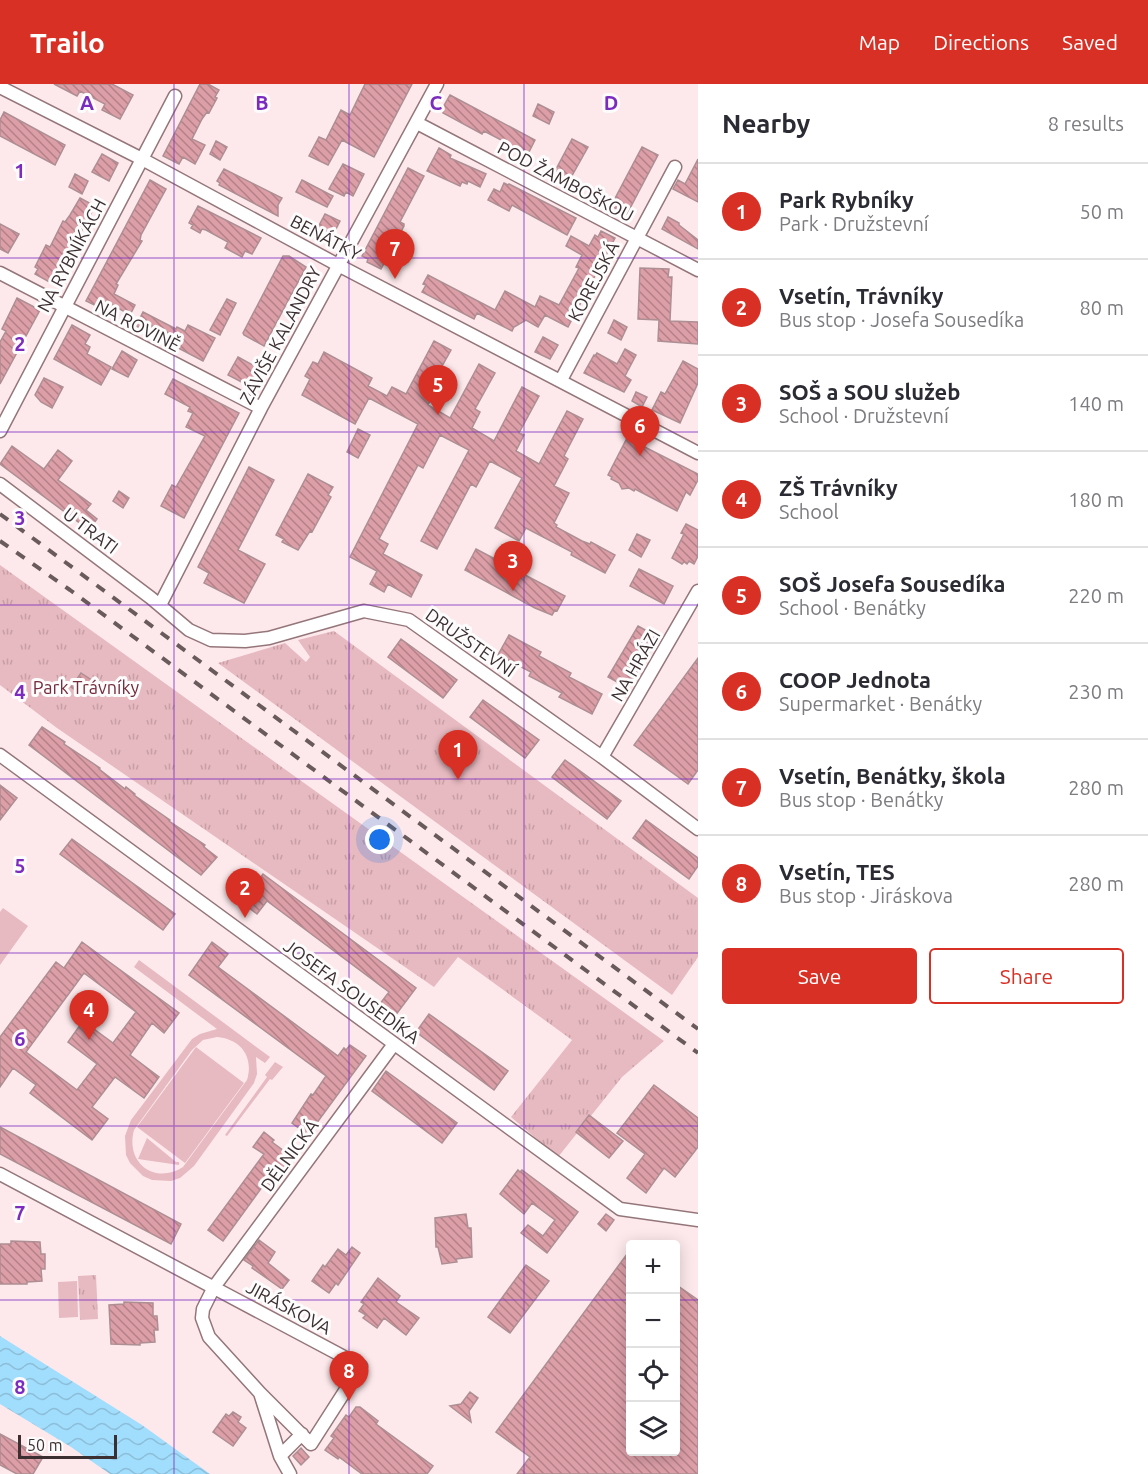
<!DOCTYPE html>
<html lang="en">
<head>
<meta charset="utf-8">
<style>
  :root { --surface:#fff; --page:#f7f7f7; --text:#2b2b33; --muted:#7c7c81; --line:#e1e1e2; --accent:#d93025 }
  body { margin:0; font-family:Ubuntu,sans-serif; background:var(--page); color:var(--text) }
  .controls { position:absolute; right:18px; bottom:18px; display:grid; overflow:hidden; border-radius:6px; box-shadow:0 3px 15px #0003 }
  .controls button { width:54px; height:54px; display:grid; place-items:center; padding:0; border:0; border-bottom:2px solid var(--line); background:var(--surface); color:var(--text); font:30px sans-serif }
  .scale { position:absolute; left:18px; bottom:15px; width:99px; box-sizing:border-box; padding-left:6px; border:3px solid #3c2f31; border-top:0; font-size:16px; line-height:21px; white-space:nowrap; color:#3c2f31; -webkit-text-stroke:4px #fcfcfc; paint-order:stroke }
  .you { position:absolute; left:380px; top:756px; width:21px; height:21px; margin:-15px; border:4px solid #fff; border-radius:50%; background:#1a73e8; box-shadow:0 0 0 9px #1a73e833 }
  .badge { display:grid; place-items:center; width:39px; height:39px; border-radius:50%; background:var(--accent); color:#fff; font-size:20px; font-weight:700 }
  .pin { position:absolute; translate:-50% -50px; filter:drop-shadow(0 2px 3px #0008) }
  .pin::after { content:''; position:absolute; top:32px; width:21px; height:18px; background:inherit; clip-path:polygon(0 0,100% 0,50% 100%) }
  .list { margin:0; padding:0; list-style:none }
  h2 { display:flex; justify-content:space-between; align-items:center; height:78px; margin:0; padding:0 24px; font-size:26px }
  h2 small { font-size:20px; font-weight:400; color:var(--muted) }
  .list li { display:grid; grid-template-columns:39px 1fr auto; gap:18px; align-items:center; box-sizing:border-box; height:96px; padding:0 24px; border-top:2px solid var(--line) }
  .list b { display:block; font-size:22px; white-space:nowrap }
  .list p { margin:0; font-size:20px; white-space:nowrap; color:var(--muted) }
  .list em { font-size:20px; font-style:normal; color:var(--muted) }
  .actions { display:flex; gap:12px; padding:18px 24px }
  .actions a { flex:1; padding:14px 0; border:2px solid var(--accent); border-radius:6px; text-align:center; font-size:21px; color:var(--accent) }
  .actions .main { background:var(--accent); color:#fff }
  .icon { flex:none; width:33px; height:33px; fill:none; stroke:currentColor; stroke-width:2; stroke-linecap:round; stroke-linejoin:round }
  .map { position:relative; flex:none; width:698px; height:1390px; overflow:hidden }
  header { display:flex; align-items:center; gap:36px; box-sizing:border-box; height:84px; padding:0 30px; background:var(--accent); color:#fff }
  header strong { font-size:28px }
  nav { display:flex; gap:33px; margin-inline-start:auto; font-size:21px }
  main { display:flex }
  aside { flex:1; background:var(--surface) }
  .map>svg:first-child { display:block }
  .park { fill:url(#park-tufts) }
  .pitch { fill:#e7b9c0; fill-rule:evenodd }
  .water { fill:url(#water-waves) }
  .building { fill:url(#building-back-hatch); stroke:#ad8f93; stroke-width:1.5; fill-rule:evenodd }
  .lines { fill:none; stroke-linecap:round; stroke-linejoin:round }
  .minor-casing { stroke:#94767a; stroke-width:15 }
  .minor { stroke:#fff; stroke-width:12 }
  .rail { stroke:#695a5c; stroke-width:4; stroke-dasharray:10 10; stroke-linecap:butt }
  .grid { fill:none; stroke:#7b2cbf; stroke-width:1.5; stroke-opacity:0.55 }
  .labels { text-anchor:middle; dominant-baseline:central; stroke-width:6; stroke-linejoin:round; paint-order:stroke }
  .street-label { font-size:18px; fill:#3c2f31; stroke:#fcfcfc }
  .park-label { font-size:18px; fill:#752b3c; stroke:#fcfcfc }
  .grid-label { font-size:20px; text-anchor:middle; font-weight:bold; fill:#7b2cbf; stroke:#fcfcfc; stroke-width:6; stroke-linejoin:round; paint-order:stroke }
</style>
</head>
<body>
<header>
<strong>Trailo</strong>
<nav><a>Map</a><a>Directions</a><a>Saved</a></nav>
</header>
<main>
<div class="map">
<svg width="698" height="1390" viewBox="0 0 698 1390">
  <defs>
    <pattern id="park-tufts" width="24" height="20" patternUnits="userSpaceOnUse" patternTransform="scale(1.5)"><rect width="24" height="20" fill="#e7b9c0"/><path d="M3 7l-1-3M5 7V3M7 7l1-3M15 17l-1-3M17 17v-4M19 17l1-3" fill="none" stroke="#c79fa5"/></pattern>
    <pattern id="water-waves" width="16" height="10" patternUnits="userSpaceOnUse" patternTransform="scale(1.5)"><rect width="16" height="10" fill="#a1ddfc"/><path d="M0 5q4-4 8 0t8 0" fill="none" stroke="#8cbed8"/></pattern>
    <pattern id="building-back-hatch" width="6" height="6" patternUnits="userSpaceOnUse" patternTransform="scale(1.5)"><rect width="6" height="6" fill="#dc9ea7"/><path d="M-1 5l2 2M0 0l6 6M5-1l2 2" fill="none" stroke="#b48189"/></pattern>
  </defs>
  <rect width="100%" height="100%" fill="#fde9ec"/>
  <!-- park -->
  <path class="park" d="M0,481L664,957L622,993L558,1073L511,1033L572,956L458,873L434,903L57,644L0,601Z
    M334,547L698,814V873L672,911L218,579L285,559L306,578L310,573L298,556Z
    M96,1191L98,1235L80,1236L78,1192Z"/>
  <!-- pitch -->
  <path class="pitch" d="M3,824L28,842L0,881V828Z
    M139,876L270,973L265,979L256,973L257,990L254,999L194,1082L180,1094L171,1097L152,1096L143,1092L130,1079L126,1071L125,1052L131,1036L192,955L200,950L217,945L134,883ZM217,953C241,955 254,973 247,996L183,1083C155,1101 125,1079 134,1046L192,966L203,956Z
    M196,963L244,999L185,1079L137,1043Z
    M275,978L283,983L272,996L270,995L227,1052L225,1051L267,993L265,991Z
    M147,1054L176,1078H179V1081L138,1075Z
    M77,1197L78,1233L59,1234L58,1198Z"/>
  <!-- water -->
  <path class="water" d="M0,1252L142,1341L210,1390H110L71,1363L0,1320Z"/>
  <!-- building -->
  <path class="building" d="M54,0H112L133,11L120,35L102,26L105,20L80,7L77,12Z
    M200,0H208L219,6L215,13L217,14L209,29L207,28L202,35L192,55L205,61L195,80L183,73L179,80L163,72Z
    M365,0H412L374,73L342,56L328,81L309,72L319,53L326,56L341,26L350,31Z
    M450,11L535,56L528,70L484,47L482,50L443,29L444,26L442,25Z
    M538,20L554,28L549,40L533,32Z
    M4,28L65,61L55,81L0,52V36Z
    M572,55L588,63L569,97L554,89Z
    M216,57L227,63L220,76L210,70Z
    M642,63L658,71L627,130L611,122Z
    M439,64L451,71L450,74L486,90L480,103L468,97L467,100L462,98L460,102L427,87Z
    M102,70L118,79L109,97L92,88Z
    M698,75V118L673,105L678,96L685,100Z
    M343,80L364,90L353,112L346,108L344,112L329,105Z
    M408,84L424,92L400,138L404,140V142L381,185L367,178L368,175L362,172Z
    M224,85L282,114L278,121V132L219,101L220,99L217,97Z
    M75,90L88,97L82,110L69,103Z
    M150,96L166,105L141,151L140,156L142,157L116,200L118,201L114,210L135,221L130,231L113,221L109,228L86,217Z
    M302,96L333,112L327,123L296,108Z
    M504,99L508,101L509,100L576,134L567,151L512,121L509,127L488,116L494,105L500,108Z
    M80,114L95,122L53,200L35,190L38,185L35,183L46,161L50,163L63,137L65,138L70,131Z
    M198,122L261,154L252,170L245,167L242,173L225,164L228,158L206,146L202,145L200,149L191,144L193,141L189,139Z
    M325,130L340,137L329,159L314,151Z
    M668,133L679,139V141L698,156V165L662,145Z
    M0,140L19,150L8,169L0,165Z
    M601,147L615,154L568,243L545,231L538,243L526,236L514,243L512,247L477,229L474,235L422,208L426,201L423,200L428,191L495,226L505,207L535,223L540,212L559,221L579,184L576,183L582,171L566,162L571,152L589,162L595,151L598,153Z
    M283,172H289L306,183L264,262L244,251L243,249Z
    M640,184L669,185L668,193H672L670,237L698,238V260L658,257L659,236L638,235Z
    M17,214L40,226L0,300V258L6,247L2,245Z
    M227,215L236,219L220,251L210,246Z
    M143,228L176,245L177,243L185,247L188,241L215,254L203,277L136,242Z
    M614,236L627,243L621,256L608,249Z
    M72,241L90,251L85,260L90,263L87,270L111,283L101,301L54,275Z
    M543,253L558,261L550,275L535,268Z
    M434,257L451,266L431,302L436,305L428,321L450,334L479,280L495,289L475,325L480,328L472,344L494,357L522,303L539,312L519,349L524,351L516,367L539,380L567,327L583,335L564,372L568,375L554,402L569,409L554,439L557,441L556,443L582,457L590,460L591,458L615,471L605,489L571,471L572,468L526,444L519,457L495,444L522,394L490,377L476,403L471,400L437,465L421,457L469,366L440,351L423,384L418,381L379,455L388,460L383,470L422,491L411,513L388,500L384,508L370,500L377,487L350,473L418,340L369,314L355,340L302,311L310,295L305,292L313,278L318,280L324,268L372,294L368,302L387,312L392,303L406,310Z
    M625,265L636,271L625,292L631,296L624,308L584,289L594,271L595,272L597,269L617,280Z
    M122,267L137,276L128,293L112,285Z
    M238,273L262,286L253,304L228,291Z
    M683,277L698,285V299L680,339L652,326L661,308L665,310Z
    M44,294L63,303L52,324L41,318L35,311Z
    M173,295L239,329L184,434L161,422L172,401L176,403L205,352L186,343L193,329L188,327L190,323L165,310Z
    M636,308L647,313L642,323L632,317Z
    M358,345L370,351L358,374L347,368Z
    M627,354L698,390V396L690,411L686,408L677,427L635,405L634,407L629,404L622,405L619,399L611,395L612,393L608,391Z
    M12,362L44,385L58,366L72,377L58,396L91,420L86,426L97,435L89,446L0,380Z
    M249,383L274,396L238,466L265,480L244,519L204,499L209,489L198,483Z
    M308,390L333,403L328,411L331,413L312,448L310,447L298,466L282,458L284,455L276,451Z
    M119,407L129,414L123,424L113,417Z
    M686,440L698,446V472L694,480L689,477L687,480L684,478L682,480L672,474L684,450L681,449Z
    M637,450L650,456L641,473L629,466Z
    M476,465L565,512L557,527L555,526L552,531L535,524L465,486Z
    M639,485L673,502L664,520L630,502Z
    M638,542L658,553L628,604L608,593Z
    M509,551L541,568L539,572L571,589L569,593L602,610L592,630L559,613L562,609L529,592L531,588L498,571Z
    M401,555L457,596L443,614L388,573Z
    M698,574V686L688,700L634,661Z
    M81,589L93,597L83,612L71,603Z
    M483,616L539,656L525,674L470,633Z
    M42,643L65,658L64,660L100,684L99,685L125,705L126,703L135,710L134,711L170,736L169,737L205,761L204,763L217,773L201,791L29,661Z
    M565,676L621,717L607,735L552,693Z
    M0,701L17,714L0,736Z
    M646,736L698,774V782L689,795L633,754Z
    M72,755L175,830L163,846L60,770Z
    M263,790L416,904L395,932L379,921L389,908L267,817L257,830L242,818Z
    M82,858L179,929L164,949L152,939L130,971L159,993L144,1014L115,993L92,1023L108,1035L92,1056L30,1009L36,1001L13,984L0,1003V953L56,878L64,884ZM84,889L136,928L113,959L83,937L68,958L97,980L77,1006L26,968Z
    M212,858L228,870L218,883L338,972L344,964L346,966L350,961L366,972L308,1051L292,1039L311,1010L313,1011L326,992L189,891Z
    M429,930L508,987L494,1006L416,948Z
    M386,987L457,1039L442,1059L372,1007Z
    M654,1001L698,1034V1063L675,1093L664,1084L646,1109L627,1094L645,1070L617,1049Z
    M589,1031L623,1057L609,1074L576,1048Z
    M0,1043L181,1140L171,1160L0,1070Z
    M264,1048L274,1056L272,1058L292,1073L270,1103L265,1099L223,1157L208,1146L264,1070L253,1063Z
    M518,1086L520,1088L522,1086L578,1128L547,1169L521,1149L528,1141L543,1152L555,1136L532,1119L524,1130L500,1110Z
    M466,1130L468,1144H471L472,1173L456,1175L457,1178L442,1180L438,1163H436L435,1134Z
    M606,1130L614,1136L606,1147L598,1140Z
    M259,1156L275,1168L268,1179L289,1196L282,1205L252,1184L253,1182L244,1176Z
    M11,1157L40,1158L41,1170H45V1185H41L42,1197L27,1198V1200H0V1160H11Z
    M352,1163L360,1169L338,1201L336,1199L329,1209L312,1197L323,1181L325,1183L338,1165L346,1171Z
    M630,1166V1368H675V1200L698,1216V1390H517L530,1373L496,1348Z
    M526,1181L549,1197L510,1249L488,1233Z
    M378,1194L400,1212L396,1218L419,1234L406,1251L384,1234L377,1244L363,1234L366,1231L359,1227L364,1220L361,1218Z
    M124,1218L153,1219V1232H157L158,1246H154L155,1258L140,1259V1261L111,1260L109,1221L124,1220Z
    M470,1308L478,1314L469,1327L471,1338L450,1322L461,1320Z
    M356,1323H360L378,1337L376,1340L433,1382L427,1390H362L339,1373L338,1375L325,1366L334,1354L331,1352L346,1331L349,1333Z
    M233,1328L241,1333L238,1338L246,1344L233,1362L213,1348L226,1330L229,1332Z
    M0,1350L43,1373L33,1390H17L0,1381Z
    M301,1364L309,1373L301,1381L293,1372Z"/>
  <g class="lines">
    <defs>
      <path id="minor" d="M0,3L142,75L338,181L698,369
        M417,39L698,186
        M0,189L261,324
        M561,296L675,83
        M0,347L175,12
        M0,400L151,514L189,546L211,556L245,557L269,554L364,527L409,536L602,673L698,745
        M160,521L261,324L437,0
        M0,671L620,1125L698,1136
        M602,673L698,507
        M0,1090L361,1282L311,1360L260,1309
        M280,1372L302,1350
        M290,1390L280,1372L260,1309L209,1253L202,1234L203,1225L214,1203L394,960"/>
    </defs>
    <!-- minor casing -->
    <use href="#minor" class="minor-casing"/>
    <!-- minor -->
    <use href="#minor" class="minor"/>
    <!-- rail -->
    <path class="rail" d="M0,430L698,945
      M0,457L70,506L698,969"/>
  </g>
  <!-- grid -->
  <path class="grid" d="M174,0V1390M349,0V1390M524,0V1390M0,174H698M0,348H698M0,521H698M0,695H698M0,869H698M0,1042H698M0,1216H630M676,1216H698"/>
  <g class="labels">
    <!-- street labels -->
    <g class="street-label">
      <text transform="translate(566 97) rotate(28)">POD ŽAMBOŠKOU</text>
      <text transform="translate(326 153) rotate(28)">BENÁTKY</text>
      <text transform="translate(71 171) rotate(-62)">NA RYBNÍKÁCH</text>
      <text transform="translate(593 197) rotate(-62)">KOREJSKÁ</text>
      <text transform="translate(138 241) rotate(27)">NA ROVINĚ</text>
      <text transform="translate(280 251) rotate(-62)">ZÁVIŠE KALANDRY</text>
      <text transform="translate(91 446) rotate(37)">U TRATI</text>
      <text transform="translate(471 558) rotate(35)">DRUŽSTEVNÍ</text>
      <text transform="translate(635 581) rotate(-60)">NA HRÁZI</text>
      <text transform="translate(352 907) rotate(36)">JOSEFA SOUSEDÍKA</text>
      <text transform="translate(289 1071) rotate(-54)">DĚLNICKÁ</text>
      <text transform="translate(289 1223) rotate(28)">JIRÁSKOVA</text>
    </g>
    <!-- park labels -->
    <g class="park-label">
      <text x="86" y="603">Park Trávníky</text>
    </g>
  </g>
  <g class="grid-label">
    <text x="87" y="26">A</text>
    <text x="262" y="26">B</text>
    <text x="436" y="26">C</text>
    <text x="611" y="26">D</text>
    <text x="20" y="94">1</text>
    <text x="20" y="267">2</text>
    <text x="20" y="441">3</text>
    <text x="20" y="615">4</text>
    <text x="20" y="789">5</text>
    <text x="20" y="962">6</text>
    <text x="20" y="1136">7</text>
    <text x="20" y="1310">8</text>
  </g>
</svg>
<div class="controls">
<button>+</button>
<button>−</button>
<button><svg class="icon" aria-label="locate" viewBox="0 0 24 24"><circle cx="12" cy="12" r="6"/><path d="M12 2v4M12 18v4M2 12h4M18 12h4"/></svg></button>
<button><svg class="icon" aria-label="layers" viewBox="0 0 24 24"><path d="M12 4l9 5-9 5-9-5zM3 14l9 5 9-5"/></svg></button>
</div>
<div class="scale">50 m</div>
<div class="you"></div>
<div class="pin badge" style="left:458px;top:696px">1</div>
<div class="pin badge" style="left:245px;top:834px">2</div>
<div class="pin badge" style="left:513px;top:507px">3</div>
<div class="pin badge" style="left:89px;top:956px">4</div>
<div class="pin badge" style="left:438px;top:331px">5</div>
<div class="pin badge" style="left:640px;top:372px">6</div>
<div class="pin badge" style="left:395px;top:195px">7</div>
<div class="pin badge" style="left:349px;top:1317px">8</div>
</div>
<aside>
<h2>Nearby<small>8 results</small></h2>
<ul class="list">
<li><span class="badge">1</span><div><b>Park Rybníky</b><p>Park · Družstevní</p></div><em>50 m</em></li>
<li><span class="badge">2</span><div><b>Vsetín, Trávníky</b><p>Bus stop · Josefa Sousedíka</p></div><em>80 m</em></li>
<li><span class="badge">3</span><div><b>SOŠ a SOU služeb</b><p>School · Družstevní</p></div><em>140 m</em></li>
<li><span class="badge">4</span><div><b>ZŠ Trávníky</b><p>School</p></div><em>180 m</em></li>
<li><span class="badge">5</span><div><b>SOŠ Josefa Sousedíka</b><p>School · Benátky</p></div><em>220 m</em></li>
<li><span class="badge">6</span><div><b>COOP Jednota</b><p>Supermarket · Benátky</p></div><em>230 m</em></li>
<li><span class="badge">7</span><div><b>Vsetín, Benátky, škola</b><p>Bus stop · Benátky</p></div><em>280 m</em></li>
<li><span class="badge">8</span><div><b>Vsetín, TES</b><p>Bus stop · Jiráskova</p></div><em>280 m</em></li>
</ul>
<div class="actions"><a class="main">Save</a><a>Share</a></div>
</aside>
</main>
</body>
</html>
